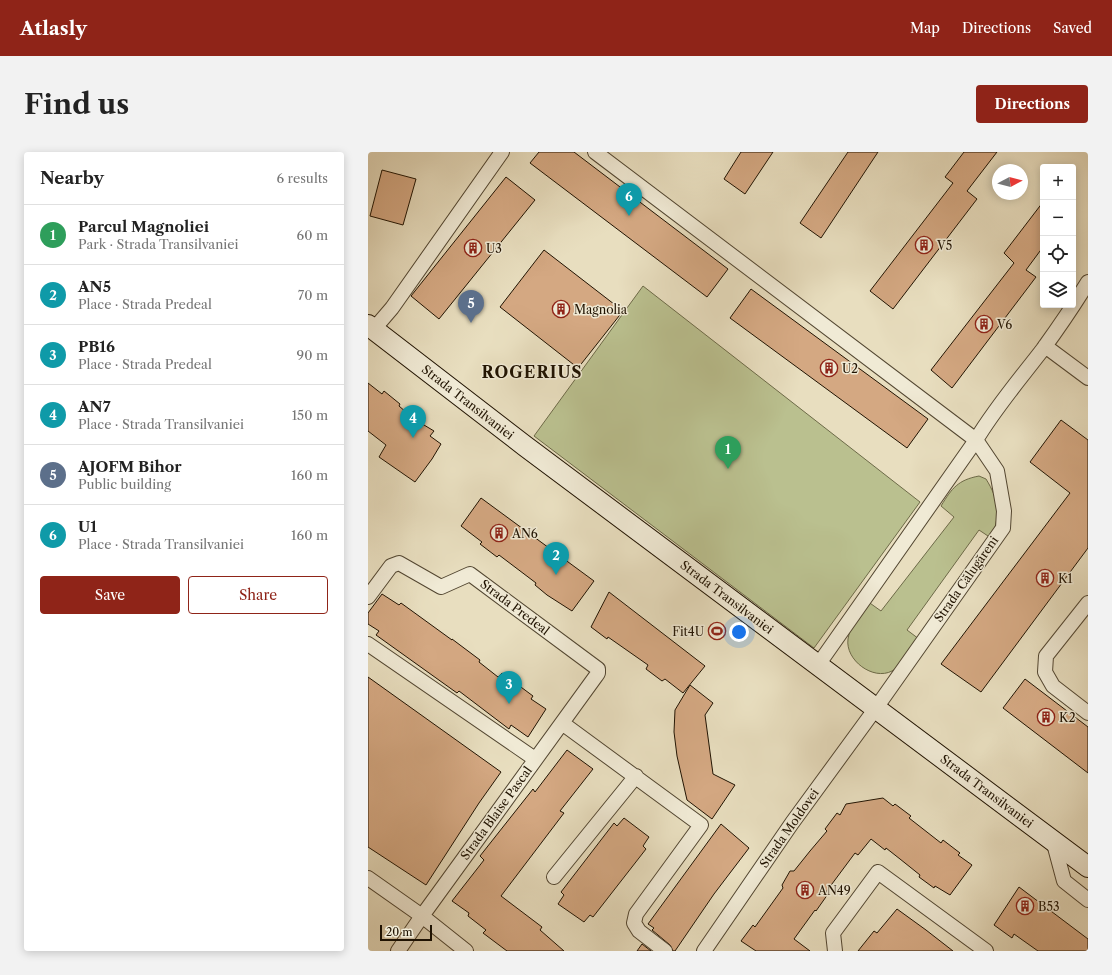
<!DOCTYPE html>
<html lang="en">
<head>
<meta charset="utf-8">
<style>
  :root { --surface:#fff; --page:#f2f2f2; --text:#222; --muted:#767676; --line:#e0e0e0; --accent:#8f2418 }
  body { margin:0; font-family:"Libre Caslon Text",serif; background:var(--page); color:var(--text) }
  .controls { position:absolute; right:12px; top:12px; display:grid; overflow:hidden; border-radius:4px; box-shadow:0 2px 10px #0003 }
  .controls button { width:36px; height:36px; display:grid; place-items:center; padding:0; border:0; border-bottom:1px solid var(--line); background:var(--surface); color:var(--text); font:20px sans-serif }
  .compass { position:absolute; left:624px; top:12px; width:36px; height:36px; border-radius:50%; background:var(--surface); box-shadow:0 2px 10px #0003; rotate:83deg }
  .scale { position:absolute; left:12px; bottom:10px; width:52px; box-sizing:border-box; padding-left:4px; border:2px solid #201302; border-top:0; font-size:11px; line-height:14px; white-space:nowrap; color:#201302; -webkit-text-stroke:3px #f0ead5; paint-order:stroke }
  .you { position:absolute; left:371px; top:480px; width:14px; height:14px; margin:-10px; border:3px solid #fff; border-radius:50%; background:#1a73e8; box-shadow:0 0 0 6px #1a73e833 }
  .badge { display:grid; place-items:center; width:26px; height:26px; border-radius:50%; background:var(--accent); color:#fff; font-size:13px; font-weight:700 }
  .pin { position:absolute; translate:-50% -33px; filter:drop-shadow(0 1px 2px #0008) }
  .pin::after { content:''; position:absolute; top:21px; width:14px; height:12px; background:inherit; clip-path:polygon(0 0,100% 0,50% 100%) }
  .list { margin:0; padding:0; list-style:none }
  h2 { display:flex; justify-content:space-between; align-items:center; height:52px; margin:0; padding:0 16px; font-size:17px }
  h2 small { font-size:13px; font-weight:400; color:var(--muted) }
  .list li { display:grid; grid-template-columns:26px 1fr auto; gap:12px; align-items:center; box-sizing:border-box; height:60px; padding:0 16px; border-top:1px solid var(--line) }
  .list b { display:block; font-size:15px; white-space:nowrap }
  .list p { margin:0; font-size:13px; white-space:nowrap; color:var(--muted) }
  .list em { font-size:13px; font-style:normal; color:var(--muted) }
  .actions { display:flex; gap:8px; padding:12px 16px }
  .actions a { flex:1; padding:9px 0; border:1px solid var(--accent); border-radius:4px; text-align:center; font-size:14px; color:var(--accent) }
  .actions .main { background:var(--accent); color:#fff }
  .icon { flex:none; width:22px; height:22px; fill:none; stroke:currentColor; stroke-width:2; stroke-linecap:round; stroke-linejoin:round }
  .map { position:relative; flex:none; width:720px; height:799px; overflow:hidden; border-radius:4px }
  header { display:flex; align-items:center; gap:24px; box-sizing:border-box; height:56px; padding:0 20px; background:var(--accent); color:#fff }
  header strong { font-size:19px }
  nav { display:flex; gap:22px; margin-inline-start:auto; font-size:14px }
  .intro { display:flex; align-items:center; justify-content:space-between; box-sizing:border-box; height:96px; padding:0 24px }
  h1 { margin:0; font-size:28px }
  .button { padding:10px 18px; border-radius:4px; background:var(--accent); color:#fff; font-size:14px; font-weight:700 }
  main { display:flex; gap:24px; padding:0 24px }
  aside { flex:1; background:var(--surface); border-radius:4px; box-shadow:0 2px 10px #0003 }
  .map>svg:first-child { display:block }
  .green { fill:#bac08f; stroke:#6d6a48 }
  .building { fill:#d4a882; stroke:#201302 }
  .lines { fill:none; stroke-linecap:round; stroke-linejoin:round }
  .minor-casing { stroke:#524631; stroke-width:16 }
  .secondary-casing { stroke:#201302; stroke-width:22 }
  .minor { stroke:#f0ead5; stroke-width:14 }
  .secondary { stroke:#f0ead5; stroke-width:20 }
  .labels { text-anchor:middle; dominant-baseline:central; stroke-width:3; stroke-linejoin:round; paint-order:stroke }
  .poi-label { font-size:12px; fill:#201302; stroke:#f0ead5; text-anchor:start }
  .street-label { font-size:12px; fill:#201302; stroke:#f0ead5 }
  .district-label { font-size:16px; font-weight:bold; letter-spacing:1px; fill:#201302; stroke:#f0ead5 }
</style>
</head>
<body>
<header>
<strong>Atlasly</strong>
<nav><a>Map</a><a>Directions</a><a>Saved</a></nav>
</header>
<div class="intro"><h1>Find us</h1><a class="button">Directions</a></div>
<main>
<aside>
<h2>Nearby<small>6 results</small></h2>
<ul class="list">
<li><span class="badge" style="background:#2e9e5b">1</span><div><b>Parcul Magnoliei</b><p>Park · Strada Transilvaniei</p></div><em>60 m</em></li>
<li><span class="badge" style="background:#0f9aa8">2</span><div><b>AN5</b><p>Place · Strada Predeal</p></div><em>70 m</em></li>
<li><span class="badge" style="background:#0f9aa8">3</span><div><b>PB16</b><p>Place · Strada Predeal</p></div><em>90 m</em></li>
<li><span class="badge" style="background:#0f9aa8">4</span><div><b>AN7</b><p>Place · Strada Transilvaniei</p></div><em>150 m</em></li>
<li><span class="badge" style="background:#5c6f8a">5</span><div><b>AJOFM Bihor</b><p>Public building</p></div><em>160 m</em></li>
<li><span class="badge" style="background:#0f9aa8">6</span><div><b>U1</b><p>Place · Strada Transilvaniei</p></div><em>160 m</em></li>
</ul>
<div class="actions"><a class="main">Save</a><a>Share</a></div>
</aside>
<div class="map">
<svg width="720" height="799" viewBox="0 0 720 799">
  <rect width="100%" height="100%" fill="#e8debf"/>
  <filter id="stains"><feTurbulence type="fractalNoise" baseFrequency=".005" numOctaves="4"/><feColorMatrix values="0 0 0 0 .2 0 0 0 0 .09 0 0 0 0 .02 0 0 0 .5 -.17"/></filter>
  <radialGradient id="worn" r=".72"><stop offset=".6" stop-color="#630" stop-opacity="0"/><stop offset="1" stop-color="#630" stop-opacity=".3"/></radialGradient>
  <!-- green -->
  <path class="green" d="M275,134L552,350L446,496L166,284Z
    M611,324L618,327C631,348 633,363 623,386L611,378L539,478L551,487C543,497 536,513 524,519C505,529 477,508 480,487C482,473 492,461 499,449L513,459L586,365L573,354C584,336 590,328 611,324Z"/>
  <!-- building -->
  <path class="building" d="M171,0H206L360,117L339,145L162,11Z
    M373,0H405L377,42L356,27Z
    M480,0H510L453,86L432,71Z
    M596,0H629L599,39L609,47L525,157L502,139L585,31L577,25Z
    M14,18L48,27L35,73L2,64Z
    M138,25L167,48L71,167L43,144Z
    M675,50V95L658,118L668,125L584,236L563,218L646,111L636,101Z
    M176,98L255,159L210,216L132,155Z
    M383,137L560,267L539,296L362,166Z
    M0,231L14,242L16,239L32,252L31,254L46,267L66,279L62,284L73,292L64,307L47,330L11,305L18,293L0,279Z
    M693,268L720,288V396L613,540L573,512L702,341L662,310Z
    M113,346L226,429L204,459L179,443L167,433L168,431L131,403L129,405L112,392L114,390L93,374Z
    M241,440L337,514L315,541L297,527L294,529L278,517L280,513L240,485L239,487L223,475Z
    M14,442L31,453L33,451L84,488V487L112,508L111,510L130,525L134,521L165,544L163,547L178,557L160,585L143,573L141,577L91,539L89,541L8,483L11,479L0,472V461Z
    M0,525L133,620L111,651L58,733L0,695Z
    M657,527L720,575V621L635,556Z
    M322,533L345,551L337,563L345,622L367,633L344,667L319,648L309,604L306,580L307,558Z
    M199,598L225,617L192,659L196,661L133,744L174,775L172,778L196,799H139L115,781L118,778L100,764L101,761L84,749L116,708L112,704L165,637L167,640Z
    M515,646L525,654L527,652L543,664L541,666L573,691L575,688L592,701L590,703L604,713L582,743L567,734L566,736L551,725L552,723L532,707L518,696L517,698L503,687L490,703L487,701L458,740L460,742L448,759L447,758L426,787L442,799H388L373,789L385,773L387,775L415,736L414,733L422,719H426L442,699L459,679L457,677L469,661L472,663L478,652Z
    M256,666L281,685L275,694L278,697L225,765L222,763L216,770L190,752L196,743L193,740L246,671L249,674Z
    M353,672L381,696L346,742L307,799H305L302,793L284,778L286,776L280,772Z
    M651,735L720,787V799H670L646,782L644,786L626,773Z
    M529,757L558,778L585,799H490L506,779L509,781Z
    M274,792L283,799H269Z"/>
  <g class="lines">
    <defs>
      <path id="minor" d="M227,0L608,288L629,319L636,359L635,376L508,556L424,671L336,799
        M6,177L24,156L134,0
        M677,194L720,226
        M0,445L23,414L31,411L73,435L102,422L230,517V521L228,524L54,764L30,799
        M720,451L678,504L677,520L685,534L720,561
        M0,492L167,607
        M450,513L608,288C627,256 652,227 675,197C691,175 706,153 720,130
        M194,571L333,673L268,762L266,771L271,779L297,799
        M685,688L696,729L720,748
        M186,725L268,624
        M0,726L54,764L98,799
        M467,799L465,781L510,720L618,799"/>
      <path id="secondary" d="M0,173L157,294L720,715"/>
    </defs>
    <!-- minor casing -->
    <use href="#minor" class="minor-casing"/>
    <!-- secondary casing -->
    <use href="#secondary" class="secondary-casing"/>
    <!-- minor -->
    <use href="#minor" class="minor"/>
    <!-- secondary -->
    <use href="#secondary" class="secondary"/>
  </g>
  <!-- icons -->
  <defs>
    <symbol id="building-ring" viewBox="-11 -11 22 22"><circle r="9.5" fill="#f0ead5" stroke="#8f2418" stroke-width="1.5"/><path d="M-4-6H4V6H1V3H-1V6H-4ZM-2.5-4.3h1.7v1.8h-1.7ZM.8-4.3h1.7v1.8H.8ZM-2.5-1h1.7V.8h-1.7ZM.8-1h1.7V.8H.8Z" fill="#8f2418"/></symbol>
    <symbol id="stadium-ring" viewBox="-11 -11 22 22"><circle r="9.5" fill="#f0ead5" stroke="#8f2418" stroke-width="1.5"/><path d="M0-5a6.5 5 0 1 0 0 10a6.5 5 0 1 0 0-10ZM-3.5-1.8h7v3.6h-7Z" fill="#8f2418"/></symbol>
  </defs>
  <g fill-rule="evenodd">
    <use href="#building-ring" x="546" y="83" width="20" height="20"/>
    <use href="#building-ring" x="95" y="86" width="20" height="20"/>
    <use href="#building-ring" x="183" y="147" width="20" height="20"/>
    <use href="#building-ring" x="606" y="162" width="20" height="20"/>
    <use href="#building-ring" x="451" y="206" width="20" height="20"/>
    <use href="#building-ring" x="121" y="371" width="20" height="20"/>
    <use href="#building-ring" x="667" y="416" width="20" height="20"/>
    <use href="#stadium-ring" x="339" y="469" width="20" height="20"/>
    <use href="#building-ring" x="668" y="555" width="20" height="20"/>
    <use href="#building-ring" x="427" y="728" width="20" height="20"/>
    <use href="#building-ring" x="647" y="744" width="20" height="20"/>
  </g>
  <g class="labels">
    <!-- poi labels -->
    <g class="poi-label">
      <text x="569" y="93">V5</text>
      <text x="118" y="96">U3</text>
      <text x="206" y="157">Magnolia</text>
      <text x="629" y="172">V6</text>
      <text x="474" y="216">U2</text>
      <text x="144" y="381">AN6</text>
      <text x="690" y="426">K1</text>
      <text x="336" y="479" text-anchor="end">Fit4U</text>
      <text x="691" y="565">K2</text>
      <text x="450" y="738">AN49</text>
      <text x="670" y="754">B53</text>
    </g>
    <!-- street labels -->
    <g class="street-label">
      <text transform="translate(100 250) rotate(38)">Strada Transilvaniei</text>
      <text transform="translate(598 427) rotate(-55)">Strada Călugăreni</text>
      <text transform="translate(359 445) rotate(37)">Strada Transilvaniei</text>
      <text transform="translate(147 455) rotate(37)">Strada Predeal</text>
      <text transform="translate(619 639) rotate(37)">Strada Transilvaniei</text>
      <text transform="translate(128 661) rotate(-54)">Strada Blaise Pascal</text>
      <text transform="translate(421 676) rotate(-55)">Strada Moldovei</text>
    </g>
    <!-- district labels -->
    <g class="district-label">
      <text x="164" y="220">ROGERIUS</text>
    </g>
  </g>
  <rect width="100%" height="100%" filter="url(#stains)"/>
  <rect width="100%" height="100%" fill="url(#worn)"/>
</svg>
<div class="controls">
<button>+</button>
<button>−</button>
<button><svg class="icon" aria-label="locate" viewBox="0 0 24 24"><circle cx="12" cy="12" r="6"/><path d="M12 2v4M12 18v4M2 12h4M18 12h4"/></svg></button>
<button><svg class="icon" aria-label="layers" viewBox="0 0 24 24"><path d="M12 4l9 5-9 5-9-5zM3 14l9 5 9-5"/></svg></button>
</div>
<svg class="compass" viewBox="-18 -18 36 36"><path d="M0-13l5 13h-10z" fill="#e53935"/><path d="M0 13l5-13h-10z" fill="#767676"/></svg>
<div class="scale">20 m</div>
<div class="you"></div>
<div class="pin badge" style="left:360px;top:317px;background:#2e9e5b">1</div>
<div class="pin badge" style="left:188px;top:423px;background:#0f9aa8">2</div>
<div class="pin badge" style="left:141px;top:552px;background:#0f9aa8">3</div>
<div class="pin badge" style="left:45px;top:286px;background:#0f9aa8">4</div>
<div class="pin badge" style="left:103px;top:171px;background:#5c6f8a">5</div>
<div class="pin badge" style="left:261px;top:64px;background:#0f9aa8">6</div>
</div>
</main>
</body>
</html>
